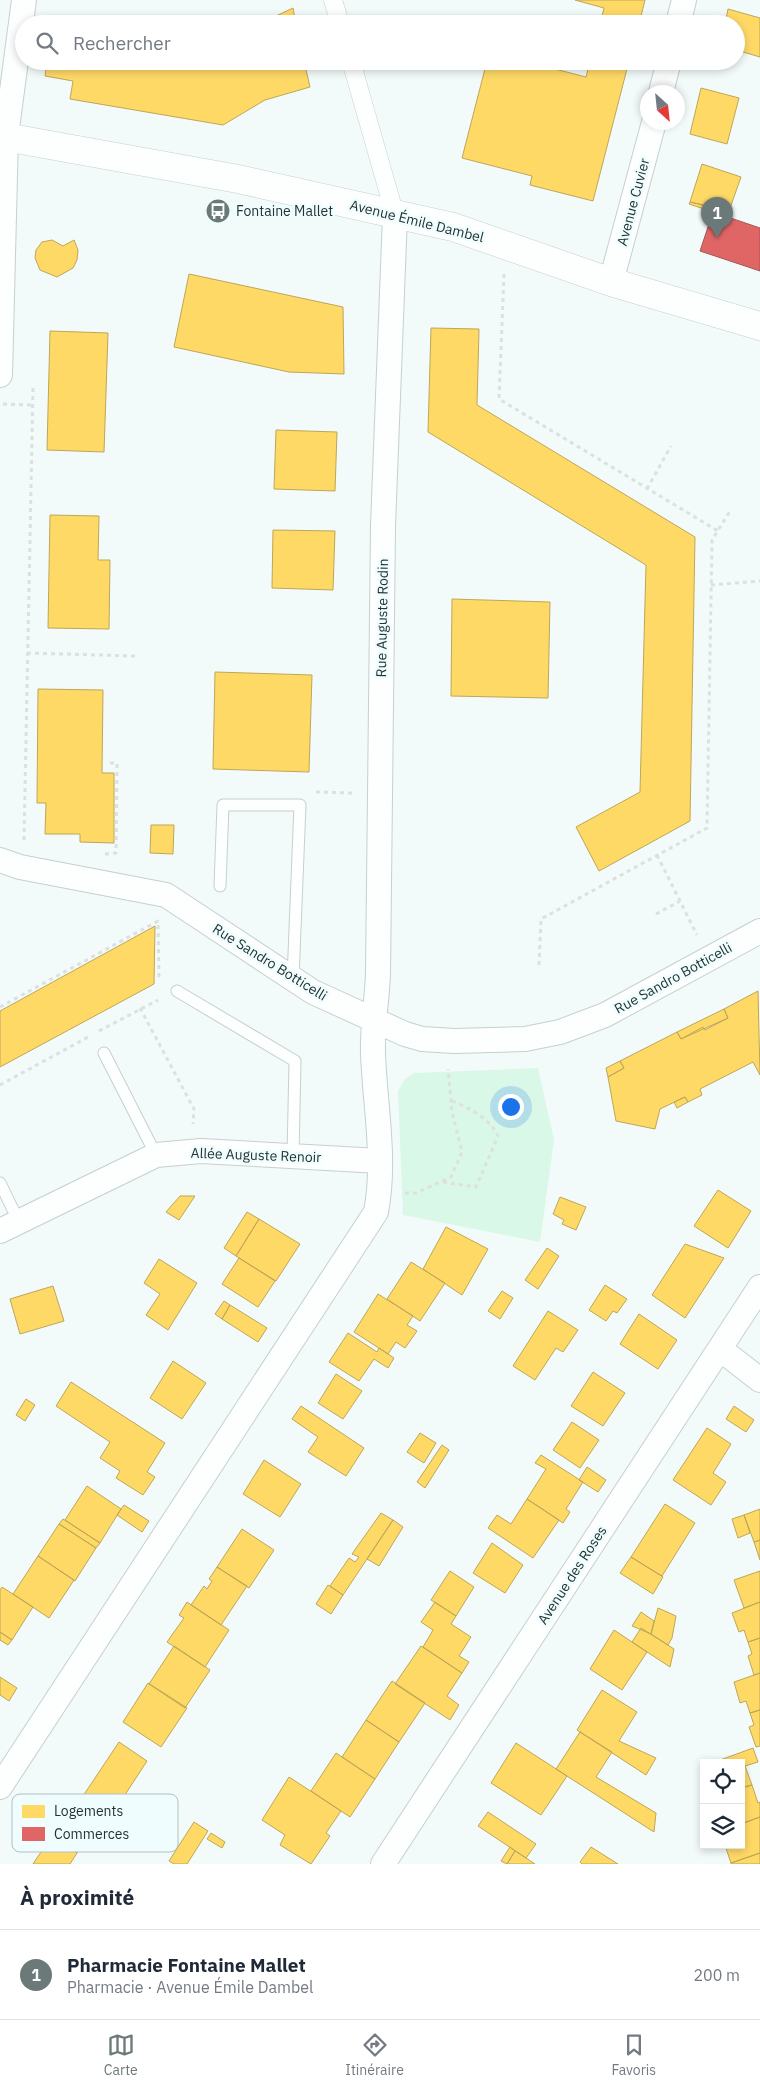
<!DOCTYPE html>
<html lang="fr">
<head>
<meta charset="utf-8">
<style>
  :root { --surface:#fff; --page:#f2f2f3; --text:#1f2937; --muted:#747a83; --line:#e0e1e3; --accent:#6c7979 }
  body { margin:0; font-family:"IBM Plex Sans",sans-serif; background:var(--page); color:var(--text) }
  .controls { position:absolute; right:15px; bottom:15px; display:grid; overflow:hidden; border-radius:0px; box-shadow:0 2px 8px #0003 }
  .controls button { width:45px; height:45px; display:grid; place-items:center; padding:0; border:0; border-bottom:1px solid var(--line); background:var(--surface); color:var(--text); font:25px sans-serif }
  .compass { position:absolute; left:640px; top:85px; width:45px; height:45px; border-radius:50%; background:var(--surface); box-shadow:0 2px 8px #0003; rotate:153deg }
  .you { position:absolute; left:510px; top:1106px; width:18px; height:18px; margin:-12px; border:4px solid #fff; border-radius:50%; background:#1a73e8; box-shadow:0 0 0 8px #1a73e833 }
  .badge { display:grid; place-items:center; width:32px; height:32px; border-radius:50%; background:var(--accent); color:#fff; font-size:16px; font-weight:700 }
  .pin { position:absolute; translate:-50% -41px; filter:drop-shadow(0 1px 2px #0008) }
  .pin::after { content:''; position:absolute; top:26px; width:18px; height:15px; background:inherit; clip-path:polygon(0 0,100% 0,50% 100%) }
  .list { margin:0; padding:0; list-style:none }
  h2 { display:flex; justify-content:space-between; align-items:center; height:65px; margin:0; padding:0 20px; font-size:21px }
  h2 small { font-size:16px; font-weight:400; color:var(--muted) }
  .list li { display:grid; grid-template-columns:32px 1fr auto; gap:15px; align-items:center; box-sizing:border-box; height:90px; padding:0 20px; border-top:1px solid var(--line) }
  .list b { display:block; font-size:19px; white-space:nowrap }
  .list p { margin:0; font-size:16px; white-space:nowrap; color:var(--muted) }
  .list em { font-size:16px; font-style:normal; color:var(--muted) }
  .icon { flex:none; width:28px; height:28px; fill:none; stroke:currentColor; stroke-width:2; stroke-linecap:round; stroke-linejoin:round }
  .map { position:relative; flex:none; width:760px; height:1864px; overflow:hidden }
  .search { position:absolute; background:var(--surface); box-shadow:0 2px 8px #0003; left:15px; right:15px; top:15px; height:55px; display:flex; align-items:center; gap:12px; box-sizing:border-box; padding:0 18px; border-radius:28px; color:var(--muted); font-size:19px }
  .sheet { height:155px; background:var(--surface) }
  nav { display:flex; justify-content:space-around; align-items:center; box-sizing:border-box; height:70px; border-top:1px solid var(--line); background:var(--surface); font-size:14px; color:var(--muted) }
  nav a { display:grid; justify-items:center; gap:2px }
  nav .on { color:var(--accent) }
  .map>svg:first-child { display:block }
  .green { fill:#daf8e8 }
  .homes { fill:#ffd966; stroke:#bda757 }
  .shops { fill:#e06666; stroke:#a85757 }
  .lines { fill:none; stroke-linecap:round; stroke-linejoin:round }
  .service-casing { stroke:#c5d0d0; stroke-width:13 }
  .pedestrian-casing { stroke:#c5d0d0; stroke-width:19 }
  .minor-casing { stroke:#c5d0d0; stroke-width:26 }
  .tertiary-casing { stroke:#c5d0d0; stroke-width:29 }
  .path { stroke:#dde0e0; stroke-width:3; stroke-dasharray:4 4; stroke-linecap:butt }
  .service { stroke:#fdfefe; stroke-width:11 }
  .pedestrian { stroke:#fdfefe; stroke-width:18 }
  .minor { stroke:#fdfefe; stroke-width:24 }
  .tertiary { stroke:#fdfefe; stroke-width:28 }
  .labels { text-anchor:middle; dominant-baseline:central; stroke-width:5; stroke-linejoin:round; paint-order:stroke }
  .street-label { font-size:14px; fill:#243333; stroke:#effdfe }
  .poi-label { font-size:14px; fill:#243333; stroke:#effdfe; text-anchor:start }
  .key { fill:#effdfe; stroke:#b2c0c1; stroke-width:1 }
  .key-label { font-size:14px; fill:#243333 }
</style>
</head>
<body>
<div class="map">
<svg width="760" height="1864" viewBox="0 0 760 1864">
  <rect width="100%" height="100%" fill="#f2fafa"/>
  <!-- green -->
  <path class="green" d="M538,1068L554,1140L540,1242L403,1215L398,1091L404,1080L414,1073Z"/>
  <!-- homes -->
  <path class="homes" d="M575,0H645L639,24H600L604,8Z
    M293,8L296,24H259Z
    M728,9L760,18V57L736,50V24H725Z
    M47,61H304L310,87L265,100L223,125L70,99L73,81L45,76Z
    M487,61H524L586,77L590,61H629L593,201L530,185L532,176L462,158Z
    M701,88L739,98L727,144L690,134Z
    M702,164L741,177L729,211L690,202Z
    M690,202L729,211L728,217L689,204Z
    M52,240L63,246L74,240L78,250L77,260L73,268L57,277L40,270L35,258L36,250L42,242Z
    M189,274L343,307L344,374L289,372L174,347Z
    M431,328L479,329L477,405L695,537L690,821L599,871L576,827L640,792L646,565L428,432Z
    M50,331L108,333L104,452L47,450Z
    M276,430L337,432L335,491L274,489Z
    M50,515L99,516L98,560H110L109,629L48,628Z
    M273,530L335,531L333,590L272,588Z
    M452,599L550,602L548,698L451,696Z
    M215,672L312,675L309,772L213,769Z
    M38,689L103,690L102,773H114V843L80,842V834H45L46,803H37Z
    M151,825H174L173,854L150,853Z
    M155,926L154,984L0,1067V1011Z
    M758,991L760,1075L753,1062L700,1089L702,1095L688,1102L685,1097L660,1109L655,1129L616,1121L608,1077L624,1068L620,1061L677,1032L681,1039L703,1027L705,1030L728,1018L724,1009Z
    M724,1009L728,1018L681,1039L677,1032Z
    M620,1061L624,1068L608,1077L606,1068Z
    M685,1097L688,1102L677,1108L674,1102Z
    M718,1190L751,1211L728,1248L694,1226Z
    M180,1196H195L179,1220L166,1212Z
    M560,1197L586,1207L576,1230L562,1224L564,1220L553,1214Z
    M247,1212L259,1219L236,1256L224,1248Z
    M259,1219L300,1244L276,1281L236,1256Z
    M446,1227L488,1249L462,1295L423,1269Z
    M685,1244L724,1258L685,1318L652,1295Z
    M547,1248L559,1256L538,1289L525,1280Z
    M239,1258L275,1281L258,1307L222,1284Z
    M159,1259L197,1283L168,1330L146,1315L160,1294L144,1283Z
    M411,1262L445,1283L420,1321L387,1299Z
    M605,1285L627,1299L617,1313L613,1311L606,1321L589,1310Z
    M53,1286L64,1321L20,1334L10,1299Z
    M502,1291L513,1298L500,1319L488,1311Z
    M378,1294L413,1316L407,1325L417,1331L405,1348L396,1342L388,1354L354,1332Z
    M224,1301L230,1305L222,1319L215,1314Z
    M230,1305L267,1328L258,1342L222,1319Z
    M548,1311L578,1330L563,1352L556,1348L535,1380L513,1366Z
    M639,1314L677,1340L658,1369L620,1344Z
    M348,1333L377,1352L379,1348L394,1358L388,1368L374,1359L359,1381L329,1362Z
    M173,1361L206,1383L182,1419L150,1398Z
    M593,1372L625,1393L603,1426L571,1406Z
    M336,1374L362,1391L343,1419L318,1403Z
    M71,1382L165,1443L147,1472L155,1477L143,1495L116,1478L120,1471L100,1458L110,1442L56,1406Z
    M26,1399L35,1405L25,1421L16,1415Z
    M301,1406L364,1448L346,1476L308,1452L318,1437L292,1419Z
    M734,1406L754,1420L746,1432L726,1419Z
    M572,1422L599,1440L580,1468L553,1450Z
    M707,1428L731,1444L713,1473L726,1482L711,1505L673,1480Z
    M420,1433L436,1443L424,1463L407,1452Z
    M442,1445L449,1450L425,1488L417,1482Z
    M541,1455L583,1482L566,1509L570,1512L563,1523L527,1499L546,1469L535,1463Z
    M264,1460L301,1484L280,1517L243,1494Z
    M587,1467L606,1480L598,1492L579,1480Z
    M87,1486L121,1509L100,1543L65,1520Z
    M527,1499L559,1520L533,1558L488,1528L497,1515L511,1524Z
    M665,1504L695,1523L662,1576L631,1557Z
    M124,1505L149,1521L142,1532L117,1515Z
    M760,1509V1540L754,1542L744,1515Z
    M381,1513L393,1520L343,1595L330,1586L349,1558L355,1562L359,1557L352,1554Z
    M744,1515L750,1533L738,1538L732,1519Z
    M63,1519L100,1543L96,1548L59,1524Z
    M393,1520L403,1527L379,1566L367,1559Z
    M59,1524L96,1548L75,1581L38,1556Z
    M242,1529L274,1550L249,1588L217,1567Z
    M760,1540V1560L754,1542Z
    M492,1543L523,1565L505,1593L473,1573Z
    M38,1556L74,1580L49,1618L13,1594Z
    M631,1557L663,1577L653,1594L620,1573Z
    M217,1567L247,1586L221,1625L191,1605L204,1586L207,1589L212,1581L209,1579Z
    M450,1571L474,1587L456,1616L431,1600Z
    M760,1571V1602L744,1608L734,1580Z
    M328,1585L343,1595L331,1614L316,1604Z
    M2,1587L33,1607L12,1640L0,1632V1590Z
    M187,1602L229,1630L205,1667L167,1642L184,1618L179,1615Z
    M435,1602L456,1616L451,1624L471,1637L459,1656L469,1662L462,1673L423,1647L433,1630L421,1622Z
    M760,1602V1638L748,1642L744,1630L739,1632L732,1613Z
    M658,1608L676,1616L672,1638L668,1645L651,1634Z
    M641,1612L654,1621L651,1634L632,1626Z
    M641,1628L674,1649L670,1667L632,1642Z
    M614,1630L647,1652L622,1690L590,1669Z
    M0,1632L12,1640L8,1645L0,1640Z
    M760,1638V1673L754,1675L748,1656L752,1654L748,1642Z
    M174,1646L210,1670L185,1708L149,1684Z
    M421,1646L462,1673L447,1696L459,1705L450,1720L395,1684Z
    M760,1673V1710L750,1713L746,1701L740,1703L734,1682Z
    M0,1677L17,1688L9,1701L0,1695Z
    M392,1681L425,1703L399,1742L366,1720Z
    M148,1683L187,1708L161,1747L123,1722Z
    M602,1690L637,1712L619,1741L656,1758L646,1775L577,1730Z
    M760,1710V1746L756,1747L749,1727L754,1725L750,1713Z
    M366,1720L399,1742L375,1779L342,1757Z
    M580,1732L612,1752L596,1777L656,1813L654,1832L556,1769Z
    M119,1742L147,1761L108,1821L79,1802Z
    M516,1743L567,1776L541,1815L491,1783Z
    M753,1748L758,1762L745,1766L752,1785L741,1788V1763H712Z
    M336,1753L375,1779L350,1817L311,1791Z
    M289,1777L341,1811L326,1833L330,1836L311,1864L280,1845L285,1835L262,1820Z
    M752,1785L758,1803L760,1802V1817L741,1824V1788Z
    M488,1812L536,1844L526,1858L478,1826Z
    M760,1817V1853L731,1863L725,1845H741V1824Z
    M194,1822L208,1831L187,1864H174L169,1861Z
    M55,1832L80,1848L77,1853L51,1837Z
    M211,1833L225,1842L222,1848L207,1839Z
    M51,1837L77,1853L70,1864H33Z
    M510,1847L515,1851L507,1864L501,1861Z
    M591,1847L618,1864H582L580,1862Z
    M515,1851L526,1858L535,1864H507Z
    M760,1853V1864H731V1863Z"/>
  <!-- shops -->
  <path class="shops" d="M713,212L760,228V271L700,251Z"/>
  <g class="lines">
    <defs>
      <path id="service" d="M220,886L223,805H300L293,979
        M177,991L295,1061L293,1156
        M104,1053L156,1155
        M0,1183L19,1222"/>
      <path id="pedestrian" d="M333,0L340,24
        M351,61L395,215"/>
      <path id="minor" d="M678,24L684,0
        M661,92L669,61
        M611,282L654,122
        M0,375L6,136L24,0
        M0,860L20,867L166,895L313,992L405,1034L422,1039L454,1041L525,1039L560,1032L605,1015L760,931
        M0,1231L156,1155L201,1151L380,1161
        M720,1349L760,1380
        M0,1787L376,1212C386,1160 375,1106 373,1054C372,1027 377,1001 378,974L383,526L395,215
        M383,1864L760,1287"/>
      <path id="tertiary" d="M0,136L238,179L453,227L611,282L760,326"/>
    </defs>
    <!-- service casing -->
    <use href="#service" class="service-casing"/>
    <!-- pedestrian casing -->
    <use href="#pedestrian" class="pedestrian-casing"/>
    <!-- minor casing -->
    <use href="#minor" class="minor-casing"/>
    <!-- tertiary casing -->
    <use href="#tertiary" class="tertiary-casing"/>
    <!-- path -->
    <path class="path" d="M504,274L499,399L718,531
      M3,404L32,405
      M647,489L671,446
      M711,585L760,581
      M27,653L135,656
      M316,792L352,793
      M24,840L33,388
      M105,854L116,853L117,763H106
      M657,855L697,935
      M656,914L680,901
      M539,965L541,919L707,828L712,540L730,511
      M0,1007L158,921L159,980
      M140,1008L194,1109L193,1124
      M99,1031L158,1000
      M0,1085L90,1036
      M443,1182L476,1187L498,1136C489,1117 469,1108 450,1100
      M405,1193H416L451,1177L462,1152L452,1112L448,1069"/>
    <!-- service -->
    <use href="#service" class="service"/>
    <!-- pedestrian -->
    <use href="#pedestrian" class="pedestrian"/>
    <!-- minor -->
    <use href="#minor" class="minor"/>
    <!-- tertiary -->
    <use href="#tertiary" class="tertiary"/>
  </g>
  <!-- icons -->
  <defs>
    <symbol id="bus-disc" viewBox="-11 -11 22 22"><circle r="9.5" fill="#6c7979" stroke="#effdfe"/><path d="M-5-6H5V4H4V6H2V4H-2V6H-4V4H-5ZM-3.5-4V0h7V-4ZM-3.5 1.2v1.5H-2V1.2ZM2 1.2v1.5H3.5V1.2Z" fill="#fff"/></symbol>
  </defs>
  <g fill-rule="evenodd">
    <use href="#bus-disc" x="204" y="197" width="28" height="28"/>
  </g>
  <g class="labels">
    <!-- street labels -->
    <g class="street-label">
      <text transform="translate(633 202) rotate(-75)">Avenue Cuvier</text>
      <text transform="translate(417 221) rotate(14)">Avenue Émile Dambel</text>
      <text transform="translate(382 618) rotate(-89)">Rue Auguste Rodin</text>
      <text transform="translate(270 962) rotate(32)">Rue Sandro Botticelli</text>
      <text transform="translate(673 978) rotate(-29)">Rue Sandro Botticelli</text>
      <text transform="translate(256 1155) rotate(2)">Allée Auguste Renoir</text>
      <text transform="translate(572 1575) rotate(-57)">Avenue des Roses</text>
    </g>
    <!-- poi labels -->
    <g class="poi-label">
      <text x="236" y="211">Fontaine Mallet</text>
    </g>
  </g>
  <!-- legend -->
  <rect x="12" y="1794" width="166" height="58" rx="8" class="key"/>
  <rect x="22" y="1805" width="23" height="13" fill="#ffd966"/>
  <rect x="22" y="1827" width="23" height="14" fill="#e06666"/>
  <g class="key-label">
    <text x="54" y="1816">Logements</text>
    <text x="54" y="1839">Commerces</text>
  </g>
</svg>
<div class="controls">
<button><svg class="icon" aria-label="locate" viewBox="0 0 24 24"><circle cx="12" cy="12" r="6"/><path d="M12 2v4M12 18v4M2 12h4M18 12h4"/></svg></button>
<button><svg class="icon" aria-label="layers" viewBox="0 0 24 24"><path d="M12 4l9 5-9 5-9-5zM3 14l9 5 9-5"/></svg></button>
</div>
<svg class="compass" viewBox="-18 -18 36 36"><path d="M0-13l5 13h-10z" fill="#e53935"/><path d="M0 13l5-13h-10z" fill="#747a83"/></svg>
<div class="you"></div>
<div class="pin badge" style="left:717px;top:238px">1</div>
<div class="search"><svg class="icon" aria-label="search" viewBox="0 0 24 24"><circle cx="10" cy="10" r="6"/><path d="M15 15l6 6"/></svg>Rechercher</div>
</div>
<section class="sheet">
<h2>À proximité<small></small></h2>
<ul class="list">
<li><span class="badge">1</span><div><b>Pharmacie Fontaine Mallet</b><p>Pharmacie · Avenue Émile Dambel</p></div><em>200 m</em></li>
</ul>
</section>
<nav>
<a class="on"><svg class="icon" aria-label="map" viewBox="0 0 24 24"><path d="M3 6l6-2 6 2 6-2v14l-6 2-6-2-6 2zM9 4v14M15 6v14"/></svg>Carte</a>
<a><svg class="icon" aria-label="directions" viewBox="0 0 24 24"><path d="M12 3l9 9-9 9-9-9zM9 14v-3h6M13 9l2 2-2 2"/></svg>Itinéraire</a>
<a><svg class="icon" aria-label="saved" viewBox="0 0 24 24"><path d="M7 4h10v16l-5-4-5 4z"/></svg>Favoris</a>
</nav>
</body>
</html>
